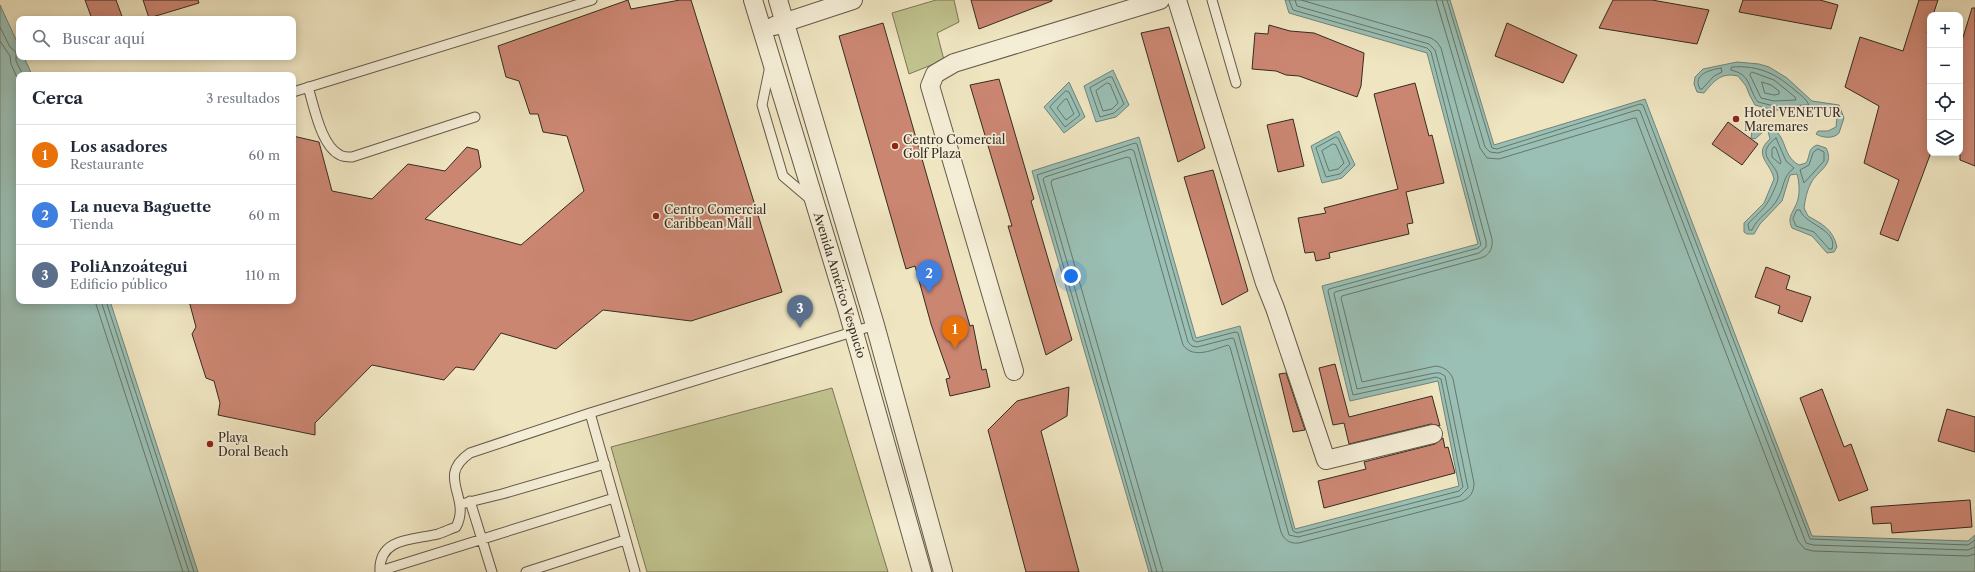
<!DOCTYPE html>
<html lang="es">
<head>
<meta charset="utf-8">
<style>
  :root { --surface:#fff; --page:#f2f2f3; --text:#1f2937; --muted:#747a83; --line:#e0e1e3; --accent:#7c3aed }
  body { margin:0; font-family:"Libre Caslon Text",serif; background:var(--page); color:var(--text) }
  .controls { position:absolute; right:12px; top:12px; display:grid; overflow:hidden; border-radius:8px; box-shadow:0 2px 10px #0003 }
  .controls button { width:36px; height:36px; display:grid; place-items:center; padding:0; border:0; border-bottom:1px solid var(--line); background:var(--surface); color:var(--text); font:20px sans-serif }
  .you { position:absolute; left:1071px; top:276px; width:14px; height:14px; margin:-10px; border:3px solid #fff; border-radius:50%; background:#1a73e8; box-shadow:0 0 0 6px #1a73e833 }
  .badge { display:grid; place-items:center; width:26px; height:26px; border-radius:50%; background:var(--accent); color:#fff; font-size:13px; font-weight:700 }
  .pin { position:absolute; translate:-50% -33px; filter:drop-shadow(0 1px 2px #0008) }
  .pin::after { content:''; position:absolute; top:21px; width:14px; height:12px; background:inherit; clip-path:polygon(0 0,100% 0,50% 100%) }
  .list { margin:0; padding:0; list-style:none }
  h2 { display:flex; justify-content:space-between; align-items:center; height:52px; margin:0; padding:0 16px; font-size:17px }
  h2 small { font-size:13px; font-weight:400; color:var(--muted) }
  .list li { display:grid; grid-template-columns:26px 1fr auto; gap:12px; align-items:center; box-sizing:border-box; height:60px; padding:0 16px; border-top:1px solid var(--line) }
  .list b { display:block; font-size:15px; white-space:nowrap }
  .list p { margin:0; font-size:13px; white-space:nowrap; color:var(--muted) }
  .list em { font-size:13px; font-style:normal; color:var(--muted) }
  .icon { flex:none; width:22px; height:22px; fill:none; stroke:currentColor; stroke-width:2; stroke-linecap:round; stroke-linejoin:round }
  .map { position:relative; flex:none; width:1975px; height:572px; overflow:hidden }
  .search { position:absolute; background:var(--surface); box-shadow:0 2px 10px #0003; left:16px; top:16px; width:280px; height:44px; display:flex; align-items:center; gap:10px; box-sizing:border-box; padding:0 14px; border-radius:8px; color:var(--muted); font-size:15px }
  .panel { position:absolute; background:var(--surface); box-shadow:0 2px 10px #0003; left:16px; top:72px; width:280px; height:232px; border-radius:8px }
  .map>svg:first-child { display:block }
  .green { fill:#c0c28e; stroke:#7a7758 }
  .water { fill:#9abfb4; stroke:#72847a }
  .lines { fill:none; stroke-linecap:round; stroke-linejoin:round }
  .shore { stroke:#68766b; stroke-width:1 }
  .building { fill:#cb8672; stroke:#352c22 }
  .lane-casing { stroke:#645a4a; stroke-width:11 }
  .street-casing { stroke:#645a4a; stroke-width:20 }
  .lane { stroke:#f5eed7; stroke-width:9 }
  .street { stroke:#f5eed7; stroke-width:18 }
  .poi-dot { fill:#8f2418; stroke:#f5eed7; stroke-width:1.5 }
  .labels { text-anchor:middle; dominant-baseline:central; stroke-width:3.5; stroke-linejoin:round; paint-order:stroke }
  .poi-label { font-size:12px; fill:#352c22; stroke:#f5eed7; text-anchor:start }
  .street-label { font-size:12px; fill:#352c22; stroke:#f5eed7 }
</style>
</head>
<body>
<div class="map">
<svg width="1975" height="572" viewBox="0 0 1975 572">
  <rect width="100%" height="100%" fill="#efe5c1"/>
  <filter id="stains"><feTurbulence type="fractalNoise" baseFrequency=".005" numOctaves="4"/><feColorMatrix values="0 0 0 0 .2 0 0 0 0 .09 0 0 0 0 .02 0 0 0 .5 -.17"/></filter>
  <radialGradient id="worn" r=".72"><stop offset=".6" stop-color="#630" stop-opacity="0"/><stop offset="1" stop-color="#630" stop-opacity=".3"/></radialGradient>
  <!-- green -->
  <path class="green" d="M936,0H954L959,22L937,33L944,60L909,74L892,13Z
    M832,388L888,572H647L611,447Z"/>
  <!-- water -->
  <path class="water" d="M1285,0H1450L1494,145L1645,99L1812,536L1968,541L1975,535V572H1149L1032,171L1139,137L1196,338L1240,326L1295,529L1459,486L1438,381L1350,401L1322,286L1478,244L1427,53L1289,13Z
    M0,5L19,46V57H24L32,75H19V301H110L198,572H0Z
    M1737,62L1759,64L1769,67L1787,78L1812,101L1839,105L1844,118L1839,133C1834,139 1822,138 1816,134L1818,131H1828L1836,127L1837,117L1832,110L1827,107L1811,110H1773L1755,105L1750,96L1746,86L1738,76C1721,72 1714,81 1704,93L1697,92L1694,84L1695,77L1703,69Z
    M1113,70L1129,105L1116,117L1096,122L1084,86Z
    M1069,82L1085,117L1064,133L1044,107Z
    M1765,125C1789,132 1780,155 1799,165L1806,163C1811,155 1807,149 1817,145L1826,148C1835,165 1818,170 1811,183C1807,190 1805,200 1804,208L1808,216C1822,224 1833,229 1837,247L1834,252L1827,253L1812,236L1792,228C1786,216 1795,211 1798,199C1800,191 1799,181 1797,174L1790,175L1782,201L1760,224L1754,234H1747L1744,232V223L1764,203L1774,179C1771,163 1752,155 1770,139L1768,131H1764L1755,139L1751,138L1752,131L1755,127Z
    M1339,131L1355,165L1342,178L1322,183L1311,146Z"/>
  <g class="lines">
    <!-- shore -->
    <path class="shore" d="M1436,0L1480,148L1487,158L1499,159L1634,118H1636L1798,541L1805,549L1813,551L1968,556L1975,554
      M1442,0L1485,147L1490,152L1498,153L1637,110L1640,111L1806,543L1813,545L1968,550L1975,547
      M1447,0L1492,148L1497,149L1640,104L1643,105L1810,539L1968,545L1975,540
      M0,27L10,47L16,52V61L23,75
      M0,41L10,56L11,64L19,82
      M1732,67C1759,65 1777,74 1797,92C1801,95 1807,100 1809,105L1774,106L1758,102C1747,87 1752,75 1731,70Z
      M1721,68L1722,72L1714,76L1702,89H1700C1692,74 1710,70 1721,68Z
      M1752,72L1774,80L1795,97L1796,100L1774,101L1761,98L1750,75Z
      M1109,77H1112L1124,104L1114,113L1100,117L1090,88Z
      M1762,82L1771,85L1779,91V94L1774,95L1765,93Z
      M1107,83L1110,84L1118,103L1112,109L1103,111L1096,91Z
      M1066,91L1069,92L1080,115L1065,127L1050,107Z
      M1067,99L1074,114L1066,120L1057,108L1064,100Z
      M1336,137L1338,138L1350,164L1340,174L1326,177L1316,148Z
      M1776,138L1786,161L1794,168C1782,177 1785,186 1778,198C1772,211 1757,217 1752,230H1749L1748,224C1761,210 1765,210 1774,190C1775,187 1778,182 1778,178C1778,163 1752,156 1776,138Z
      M1333,144L1336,145L1344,163L1338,169L1329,171L1322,151Z
      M1774,147L1776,148L1781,162L1780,164L1772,157V150Z
      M1818,149L1824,152V161L1804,183L1800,170L1809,165L1813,153Z
      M1797,210H1800C1805,225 1838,229 1832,249H1829L1814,232L1796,226L1793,219Z
      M95,301L183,572
      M101,301L189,572
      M106,301L194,572
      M1152,572L1037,175L1135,143L1137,144L1193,340L1197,342L1235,332L1238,333L1293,531L1297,533L1459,491L1463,487L1441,379L1436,377L1353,395L1328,291L1329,289L1478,248L1481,245L1431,52L1427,48L1293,10L1289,0
      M1157,572L1043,179L1045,177L1131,149L1134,151L1188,342L1192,346L1197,347L1232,338L1234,339L1289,535L1298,537L1460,496L1468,488L1445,376L1440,373H1435L1357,389L1334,294L1335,292L1479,253L1486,247V241L1435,50L1429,44L1297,6L1295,0
      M1163,572L1051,183L1052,180L1127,157L1130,158L1183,345C1194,360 1214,349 1228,345L1230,347L1281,532C1284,540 1290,544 1299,543L1462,501C1470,498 1474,492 1474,483L1453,379C1450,371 1444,367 1436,366L1362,382L1341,298L1342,296L1481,258C1490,255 1493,248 1492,239L1441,48L1437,42L1431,38L1301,0"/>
  </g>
  <!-- building -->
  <path class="building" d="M85,0H116L123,19H92Z
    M143,0H198L199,3L149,18Z
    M628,0L631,9L680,0H691L782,292L691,321L603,310L556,349L501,333L474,370L456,367L444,380L372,365L315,423V435L218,415L220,403L214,381L206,378L192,334L196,327L189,301H293V136L319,142L332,191L372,199L408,164L445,171L467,147L478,150L481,167L425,219L521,245L584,191L567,136L543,132L538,114H530L519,81L506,77L498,46Z
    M971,0H1052V1L979,29Z
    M1613,0H1652L1709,10L1697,44L1599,28Z
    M1743,0H1820L1838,5L1831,29L1739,12Z
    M1919,0H1938L1933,15H1930V23L1927,33L1930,35V155L1898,241L1880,234L1899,180L1864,163L1879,106L1845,87L1860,37L1903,51Z
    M1972,8H1975V166L1960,160V47Z
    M883,23L970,326L973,325L982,370L986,369L990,387L950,396L946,379L950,378L931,324L915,266L906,269L839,36Z
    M1507,23L1577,55L1563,83L1495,56Z
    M1269,25L1290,31L1314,33L1364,53L1361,86L1357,97L1299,76L1286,75L1276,71L1252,69L1255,33L1268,34Z
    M1169,27L1205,148L1178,162L1141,33Z
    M999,79L1034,199L1031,201L1072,340L1046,355L1008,226H1012L970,85Z
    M1415,83L1429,136L1432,135L1444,183L1406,192L1413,223L1407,224L1409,234L1329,253L1330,258L1316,261L1314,252L1305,253L1298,218L1326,213L1324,208L1398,189L1374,94Z
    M1293,119L1304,166L1278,172L1267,125Z
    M1728,122L1758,144L1742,165L1712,144Z
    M1213,170L1248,291L1222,305L1184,177Z
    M1766,267L1790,276L1786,289L1811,297L1802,322L1778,313L1780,306L1755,297Z
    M1335,364L1349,417L1432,396L1440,426L1431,424L1349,444L1344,423L1333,425L1319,368Z
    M1286,373L1305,430L1293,432L1279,374Z
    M1069,387L1067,416L1041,431L1079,572H1026L988,430L1017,401Z
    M1822,389L1844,447L1851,444L1868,490L1839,501L1800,398Z
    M1947,409L1975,417V452L1938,441Z
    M1443,438L1445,448L1448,447L1455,473L1324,508L1318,481L1366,469L1364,462L1435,444Z
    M1970,500L1972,527L1892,533L1891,523L1873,524L1871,507Z"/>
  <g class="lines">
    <defs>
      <path id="lane" d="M1212,0L1236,83
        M770,66L762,105L783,176L810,199
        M308,87C314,106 321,146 340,155C343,157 348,157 352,157L475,117
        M293,92L592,0
        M590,413L635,572
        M470,501L492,572
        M461,504L502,494L605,464
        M380,571L614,498
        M380,572C378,537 414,540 438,534C444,532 450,529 456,527C472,497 435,477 470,453L590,413L875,325
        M526,572L625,540"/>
      <path id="street" d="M753,0L847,308L922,572
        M778,0L875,325L943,572
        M1177,0L1265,283L1275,308L1326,460L1433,434
        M774,26L853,0
        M1014,371L930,86L935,74L954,63L1160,0"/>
    </defs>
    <!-- lane casing -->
    <use href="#lane" class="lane-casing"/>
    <!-- street casing -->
    <use href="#street" class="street-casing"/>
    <!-- lane -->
    <use href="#lane" class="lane"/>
    <!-- street -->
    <use href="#street" class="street"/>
  </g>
  <!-- markers -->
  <g class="poi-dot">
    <circle cx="1736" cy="119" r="4"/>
    <circle cx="895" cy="146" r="4"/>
    <circle cx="656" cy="216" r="4"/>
    <circle cx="210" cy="444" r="4"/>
  </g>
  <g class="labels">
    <!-- poi labels -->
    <g class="poi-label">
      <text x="1744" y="112">Hotel VENETUR<tspan x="1744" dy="14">Maremares</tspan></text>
      <text x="903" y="139">Centro Comercial<tspan x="903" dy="14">Golf Plaza</tspan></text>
      <text x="664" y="209">Centro Comercial<tspan x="664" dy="14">Caribbean Mall</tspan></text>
      <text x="218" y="437">Playa<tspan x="218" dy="14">Doral Beach</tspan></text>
    </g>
    <!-- street labels -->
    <g class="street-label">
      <text transform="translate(840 285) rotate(73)">Avenida Américo Vespucio</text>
    </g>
  </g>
  <rect width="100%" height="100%" filter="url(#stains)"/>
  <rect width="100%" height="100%" fill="url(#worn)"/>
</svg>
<div class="controls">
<button>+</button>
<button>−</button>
<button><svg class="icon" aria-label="locate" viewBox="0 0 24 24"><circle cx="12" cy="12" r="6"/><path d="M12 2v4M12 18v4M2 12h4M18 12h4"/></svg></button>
<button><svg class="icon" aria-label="layers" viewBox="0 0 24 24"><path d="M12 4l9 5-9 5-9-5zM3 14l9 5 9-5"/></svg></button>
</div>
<div class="you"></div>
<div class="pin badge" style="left:955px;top:349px;background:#e8710a">1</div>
<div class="pin badge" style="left:929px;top:293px;background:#3f7fe0">2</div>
<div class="pin badge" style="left:800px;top:328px;background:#5c6f8a">3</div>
<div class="search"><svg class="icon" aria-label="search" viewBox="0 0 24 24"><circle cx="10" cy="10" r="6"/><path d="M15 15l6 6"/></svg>Buscar aquí</div>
<section class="panel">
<h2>Cerca<small>3 resultados</small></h2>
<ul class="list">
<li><span class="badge" style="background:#e8710a">1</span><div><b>Los asadores</b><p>Restaurante</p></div><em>60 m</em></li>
<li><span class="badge" style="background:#3f7fe0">2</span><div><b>La nueva Baguette</b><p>Tienda</p></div><em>60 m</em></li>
<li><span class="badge" style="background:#5c6f8a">3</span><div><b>PoliAnzoátegui</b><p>Edificio público</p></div><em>110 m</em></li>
</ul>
</section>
</div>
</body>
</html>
